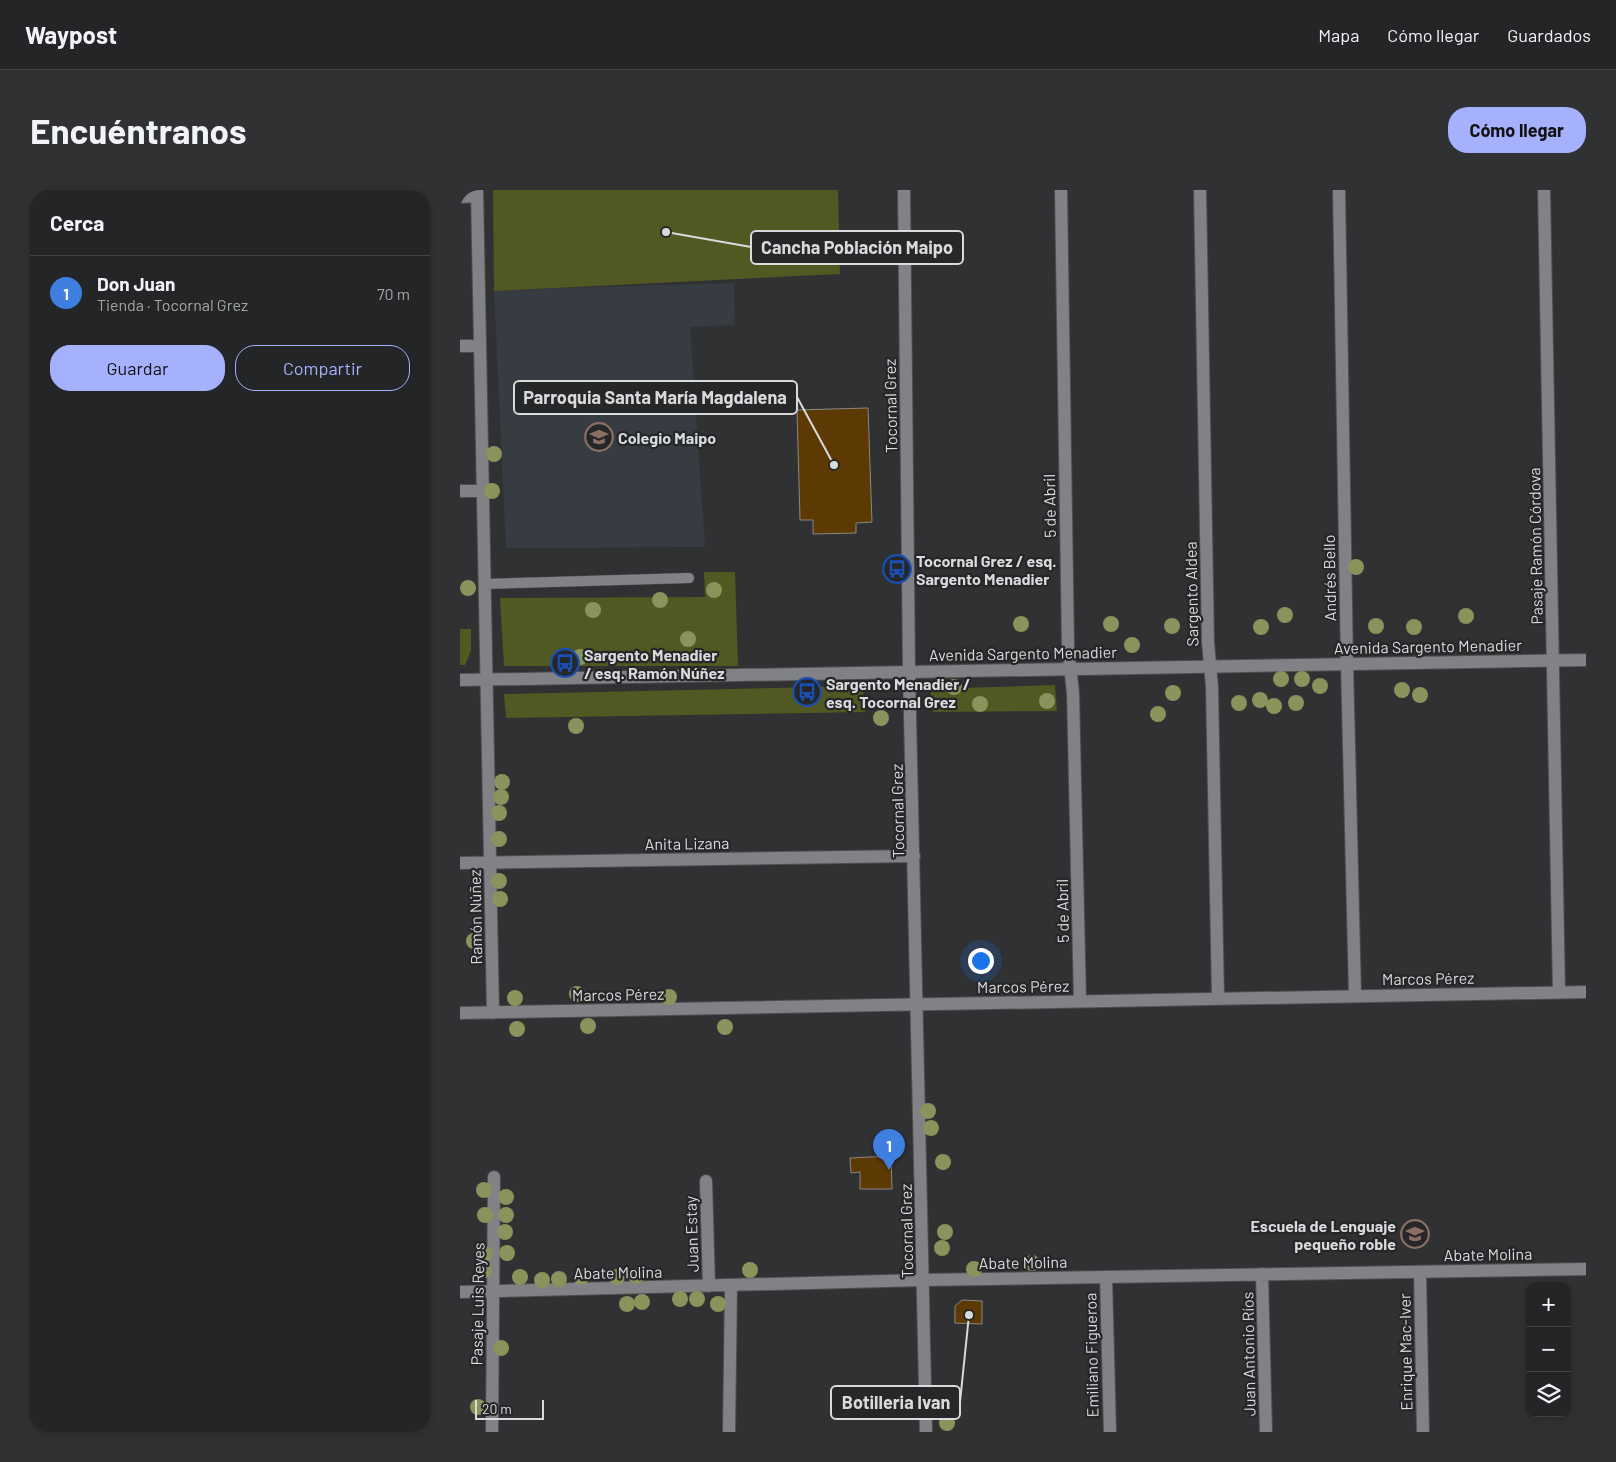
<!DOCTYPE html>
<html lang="es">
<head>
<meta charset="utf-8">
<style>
  :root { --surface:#242526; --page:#303132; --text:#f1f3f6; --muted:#a3a5a7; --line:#414243; --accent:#a5b1fc }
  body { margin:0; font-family:Barlow,sans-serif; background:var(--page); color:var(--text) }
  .controls { position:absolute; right:15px; bottom:15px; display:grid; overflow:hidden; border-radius:10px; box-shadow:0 2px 8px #0003 }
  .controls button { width:45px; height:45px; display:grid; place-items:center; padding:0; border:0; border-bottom:1px solid var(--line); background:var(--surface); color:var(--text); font:25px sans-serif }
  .scale { position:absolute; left:15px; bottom:12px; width:69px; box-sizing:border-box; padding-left:5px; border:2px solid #d9dadc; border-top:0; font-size:14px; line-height:18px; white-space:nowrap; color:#d9dadc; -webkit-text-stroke:4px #262729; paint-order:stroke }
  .you { position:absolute; left:520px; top:770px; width:18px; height:18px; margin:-12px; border:4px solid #fff; border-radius:50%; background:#1a73e8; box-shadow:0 0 0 8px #1a73e833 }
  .badge { display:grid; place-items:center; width:32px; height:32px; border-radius:50%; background:var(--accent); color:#fff; font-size:16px; font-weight:700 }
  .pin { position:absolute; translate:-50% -41px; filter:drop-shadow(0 1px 2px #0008) }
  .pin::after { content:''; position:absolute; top:26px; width:18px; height:15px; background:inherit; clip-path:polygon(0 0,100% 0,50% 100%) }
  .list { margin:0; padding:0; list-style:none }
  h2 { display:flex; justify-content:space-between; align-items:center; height:65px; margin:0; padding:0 20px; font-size:21px }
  h2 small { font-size:16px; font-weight:400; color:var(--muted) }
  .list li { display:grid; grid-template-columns:32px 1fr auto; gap:15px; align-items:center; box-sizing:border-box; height:75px; padding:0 20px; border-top:1px solid var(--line) }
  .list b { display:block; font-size:19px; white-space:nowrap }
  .list p { margin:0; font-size:16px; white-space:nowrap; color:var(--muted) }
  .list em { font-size:16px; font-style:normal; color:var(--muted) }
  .actions { display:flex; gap:10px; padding:15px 20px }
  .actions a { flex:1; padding:11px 0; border:1px solid var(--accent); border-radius:20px; text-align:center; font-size:18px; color:var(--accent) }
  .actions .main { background:var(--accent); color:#111 }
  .icon { flex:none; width:28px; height:28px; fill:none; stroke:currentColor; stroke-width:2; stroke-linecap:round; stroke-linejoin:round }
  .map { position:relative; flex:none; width:1126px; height:1242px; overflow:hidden; border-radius:20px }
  header { display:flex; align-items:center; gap:30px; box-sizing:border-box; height:70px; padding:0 25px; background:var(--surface); border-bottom:1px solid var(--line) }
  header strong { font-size:24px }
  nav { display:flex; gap:28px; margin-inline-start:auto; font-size:18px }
  .intro { display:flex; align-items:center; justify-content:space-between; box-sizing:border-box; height:120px; padding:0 30px }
  h1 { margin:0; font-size:35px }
  .button { padding:12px 22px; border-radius:20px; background:var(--accent); color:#111; font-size:18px; font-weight:700 }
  main { display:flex; gap:30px; padding:0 30px }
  aside { flex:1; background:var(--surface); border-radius:20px; box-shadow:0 2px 8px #0003 }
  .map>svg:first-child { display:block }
  .built { fill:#373b42 }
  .green { fill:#515821 }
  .building { fill:#5d3a03; stroke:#8a8885 }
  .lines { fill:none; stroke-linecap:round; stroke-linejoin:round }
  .service-casing { stroke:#4e4f51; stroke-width:11 }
  .minor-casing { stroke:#4e4f51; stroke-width:14 }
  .tertiary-casing { stroke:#4e4f51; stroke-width:14 }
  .secondary-casing { stroke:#4e4f51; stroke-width:14 }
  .service { stroke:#818285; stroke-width:10 }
  .minor { stroke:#818285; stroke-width:12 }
  .tertiary { stroke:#818285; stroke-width:12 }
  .secondary { stroke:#818285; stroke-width:12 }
  .tree { fill:#8a935b }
  .labels { text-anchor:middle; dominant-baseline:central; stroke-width:4.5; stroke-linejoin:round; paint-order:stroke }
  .street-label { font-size:16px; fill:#d9dadc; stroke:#262729 }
  .poi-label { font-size:16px; font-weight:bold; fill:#d9dadc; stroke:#262729; text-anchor:start }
  .leader { fill:none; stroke:#d9dadc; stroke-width:2 }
  .callout-dot { fill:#d9dadc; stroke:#262729; stroke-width:2 }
  .callout { fill:#262729; stroke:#d9dadc; stroke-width:2 }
  .callout-label { font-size:18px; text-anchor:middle; font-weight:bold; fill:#d9dadc }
</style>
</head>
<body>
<header>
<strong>Waypost</strong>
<nav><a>Mapa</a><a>Cómo llegar</a><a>Guardados</a></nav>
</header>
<div class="intro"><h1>Encuéntranos</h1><a class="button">Cómo llegar</a></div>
<main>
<aside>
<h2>Cerca<small></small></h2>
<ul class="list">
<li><span class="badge" style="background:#3f7fe0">1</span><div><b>Don Juan</b><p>Tienda · Tocornal Grez</p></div><em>70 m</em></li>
</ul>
<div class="actions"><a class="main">Guardar</a><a>Compartir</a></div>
</aside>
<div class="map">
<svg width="1126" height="1242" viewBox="0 0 1126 1242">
  <rect width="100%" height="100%" fill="#303133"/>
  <!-- built -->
  <path class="built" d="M274,93L275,135L230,137L245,357L46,358L34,100Z"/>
  <!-- green -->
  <path class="green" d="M33,0H378L380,84L34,101Z
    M244,382H275L278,476H44L40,408L245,407Z
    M0,439H11V461L5,475H0Z
    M595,495L597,521L473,522L470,499Z
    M403,496L405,522L46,528L44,504Z"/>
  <!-- building -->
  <path class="building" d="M408,218L412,332L396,333V343L353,344V330H340L337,220Z
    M431,966L432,999H400V982L391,983L390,968Z
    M502,1110L522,1111V1134L495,1133V1116Z"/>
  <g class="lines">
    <defs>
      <path id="service" d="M25,394L229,388"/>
      <path id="minor" d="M17,0L33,823
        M601,0L608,457L613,503L620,811
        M740,0L748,452L752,497L758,808
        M879,0L887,474L895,805
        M1084,0L1099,802
        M0,7L17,6
        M0,156H20
        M0,301H23
        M0,673L454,666
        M0,823L1126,802
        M246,991L249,1096
        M960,1082L963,1242
        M802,1084L806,1242
        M646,1087L650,1242
        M0,1102L463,1090L1126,1079
        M32,1242L34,987
        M269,1242L271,1095"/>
      <path id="tertiary" d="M444,0L449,481L466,1242"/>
      <path id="secondary" d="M0,490L1126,470"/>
    </defs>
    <!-- service casing -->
    <use href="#service" class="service-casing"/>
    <!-- minor casing -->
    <use href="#minor" class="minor-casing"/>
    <!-- tertiary casing -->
    <use href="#tertiary" class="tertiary-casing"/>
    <!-- secondary casing -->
    <use href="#secondary" class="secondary-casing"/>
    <!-- service -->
    <use href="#service" class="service"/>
    <!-- minor -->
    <use href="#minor" class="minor"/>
    <!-- tertiary -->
    <use href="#tertiary" class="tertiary"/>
    <!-- secondary -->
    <use href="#secondary" class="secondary"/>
  </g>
  <!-- trees -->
  <g class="tree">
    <circle cx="34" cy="264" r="8"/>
    <circle cx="32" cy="301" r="8"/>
    <circle cx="896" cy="377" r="8"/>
    <circle cx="8" cy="398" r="8"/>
    <circle cx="254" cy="400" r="8"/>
    <circle cx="200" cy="410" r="8"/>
    <circle cx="133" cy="420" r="8"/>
    <circle cx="825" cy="425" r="8"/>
    <circle cx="1006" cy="426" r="8"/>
    <circle cx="561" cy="434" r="8"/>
    <circle cx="651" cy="434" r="8"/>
    <circle cx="712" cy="436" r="8"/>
    <circle cx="916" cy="436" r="8"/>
    <circle cx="801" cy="437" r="8"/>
    <circle cx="954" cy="437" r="8"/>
    <circle cx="228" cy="449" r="8"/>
    <circle cx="672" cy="455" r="8"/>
    <circle cx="120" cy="467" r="8"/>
    <circle cx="821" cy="489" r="8"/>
    <circle cx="842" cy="489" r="8"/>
    <circle cx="860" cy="496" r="8"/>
    <circle cx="494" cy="497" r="8"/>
    <circle cx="942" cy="500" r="8"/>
    <circle cx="713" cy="503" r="8"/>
    <circle cx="960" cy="505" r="8"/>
    <circle cx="800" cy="510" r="8"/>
    <circle cx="587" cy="511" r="8"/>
    <circle cx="779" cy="513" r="8"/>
    <circle cx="836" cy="513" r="8"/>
    <circle cx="520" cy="514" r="8"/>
    <circle cx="814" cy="516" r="8"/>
    <circle cx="698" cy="524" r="8"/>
    <circle cx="421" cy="528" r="8"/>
    <circle cx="116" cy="536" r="8"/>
    <circle cx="42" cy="592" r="8"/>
    <circle cx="41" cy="607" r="8"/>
    <circle cx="39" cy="623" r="8"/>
    <circle cx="39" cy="649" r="8"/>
    <circle cx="39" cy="691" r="8"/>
    <circle cx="40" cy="709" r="8"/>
    <circle cx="14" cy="751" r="8"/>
    <circle cx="117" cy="804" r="8"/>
    <circle cx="209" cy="807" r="8"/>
    <circle cx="55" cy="808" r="8"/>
    <circle cx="128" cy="836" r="8"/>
    <circle cx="265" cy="837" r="8"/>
    <circle cx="57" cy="839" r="8"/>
    <circle cx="468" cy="921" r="8"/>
    <circle cx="471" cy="938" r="8"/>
    <circle cx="483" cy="972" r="8"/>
    <circle cx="24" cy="1000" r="8"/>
    <circle cx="46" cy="1007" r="8"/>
    <circle cx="25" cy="1025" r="8"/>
    <circle cx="46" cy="1025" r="8"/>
    <circle cx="45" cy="1042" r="8"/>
    <circle cx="485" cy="1042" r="8"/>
    <circle cx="482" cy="1058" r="8"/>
    <circle cx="47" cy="1063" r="8"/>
    <circle cx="25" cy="1064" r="8"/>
    <circle cx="572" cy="1073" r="8"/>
    <circle cx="514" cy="1079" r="8"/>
    <circle cx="24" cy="1080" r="8"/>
    <circle cx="290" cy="1080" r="8"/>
    <circle cx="176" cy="1086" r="8"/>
    <circle cx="60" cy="1087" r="8"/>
    <circle cx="121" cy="1087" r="8"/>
    <circle cx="157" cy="1087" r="8"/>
    <circle cx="99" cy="1089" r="8"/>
    <circle cx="82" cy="1090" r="8"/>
    <circle cx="220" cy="1109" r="8"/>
    <circle cx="237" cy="1109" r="8"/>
    <circle cx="182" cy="1112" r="8"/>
    <circle cx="167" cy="1114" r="8"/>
    <circle cx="258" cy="1114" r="8"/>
    <circle cx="41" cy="1158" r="8"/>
    <circle cx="18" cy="1217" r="8"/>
    <circle cx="487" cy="1233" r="8"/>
  </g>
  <!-- icons -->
  <defs>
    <symbol id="school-ring" viewBox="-11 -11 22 22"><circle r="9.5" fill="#262729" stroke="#8d6e63" stroke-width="1.5"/><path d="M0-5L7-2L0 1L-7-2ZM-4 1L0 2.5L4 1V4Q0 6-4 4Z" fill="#8d6e63"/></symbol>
    <symbol id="bus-ring" viewBox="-11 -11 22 22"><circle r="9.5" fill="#262729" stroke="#1a4fb4" stroke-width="1.5"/><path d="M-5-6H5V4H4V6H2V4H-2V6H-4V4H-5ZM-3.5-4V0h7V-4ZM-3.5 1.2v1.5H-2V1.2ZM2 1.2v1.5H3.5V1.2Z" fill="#1a4fb4"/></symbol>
  </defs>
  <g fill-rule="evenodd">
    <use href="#school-ring" x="123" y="231" width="32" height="32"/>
    <use href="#bus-ring" x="421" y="363" width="32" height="32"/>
    <use href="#bus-ring" x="89" y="457" width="32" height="32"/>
    <use href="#bus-ring" x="331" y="486" width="32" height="32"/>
    <use href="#school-ring" x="939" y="1028" width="32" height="32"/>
  </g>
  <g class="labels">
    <!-- street labels -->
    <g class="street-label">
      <text transform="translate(430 216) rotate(-91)">Tocornal Grez</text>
      <text transform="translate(589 316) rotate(-91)">5 de Abril</text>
      <text transform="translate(1075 356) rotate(-91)">Pasaje Ramón Córdova</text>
      <text transform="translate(869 388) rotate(-91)">Andrés Bello</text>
      <text transform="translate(731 404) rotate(-91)">Sargento Aldea</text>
      <text transform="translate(968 456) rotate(-1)">Avenida Sargento Menadier</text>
      <text transform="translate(563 463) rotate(-1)">Avenida Sargento Menadier</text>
      <text transform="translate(437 621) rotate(-91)">Tocornal Grez</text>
      <text transform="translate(227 653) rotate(-1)">Anita Lizana</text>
      <text transform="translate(602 721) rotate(-91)">5 de Abril</text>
      <text transform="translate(15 727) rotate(-91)">Ramón Núñez</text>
      <text transform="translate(968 788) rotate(-1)">Marcos Pérez</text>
      <text transform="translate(563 796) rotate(-1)">Marcos Pérez</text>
      <text transform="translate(158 804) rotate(-1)">Marcos Pérez</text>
      <text transform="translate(446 1041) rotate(-91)">Tocornal Grez</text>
      <text transform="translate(231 1044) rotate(-92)">Juan Estay</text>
      <text transform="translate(1028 1064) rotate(-1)">Abate Molina</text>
      <text transform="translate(563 1072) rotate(-1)">Abate Molina</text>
      <text transform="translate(158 1082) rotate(-1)">Abate Molina</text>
      <text transform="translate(17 1114) rotate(-89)">Pasaje Luis Reyes</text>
      <text transform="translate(945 1162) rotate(-91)">Enrique Mac-Iver</text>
      <text transform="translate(788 1164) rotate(-91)">Juan Antonio Ríos</text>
      <text transform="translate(631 1165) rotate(-91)">Emiliano Figueroa</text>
    </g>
    <!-- poi labels -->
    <g class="poi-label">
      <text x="158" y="247">Colegio Maipo</text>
      <text x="456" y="370">Tocornal Grez / esq.<tspan x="456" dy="18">Sargento Menadier</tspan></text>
      <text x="124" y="464">Sargento Menadier<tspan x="124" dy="18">/ esq. Ramón Núñez</tspan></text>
      <text x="366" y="493">Sargento Menadier /<tspan x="366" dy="18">esq. Tocornal Grez</tspan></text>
      <text x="936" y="1035" text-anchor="end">Escuela de Lenguaje<tspan x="936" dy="18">pequeño roble</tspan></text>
    </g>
  </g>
  <!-- callouts -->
  <path class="leader" d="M206 42L291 57M374 275L337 207M509 1125L500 1212"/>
  <g class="callout-dot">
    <circle cx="206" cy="42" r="5"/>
    <circle cx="374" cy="275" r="5"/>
    <circle cx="509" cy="1125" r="5"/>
  </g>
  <g class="callout">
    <rect x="291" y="41" width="212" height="33" rx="5"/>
    <rect x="54" y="191" width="283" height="33" rx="5"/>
    <rect x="371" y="1196" width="129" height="33" rx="5"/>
  </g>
  <g class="callout-label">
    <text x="397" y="64">Cancha Población Maipo</text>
    <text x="195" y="214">Parroquia Santa María Magdalena</text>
    <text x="436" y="1219">Botilleria Ivan</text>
  </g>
</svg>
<div class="controls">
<button>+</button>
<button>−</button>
<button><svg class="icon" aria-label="layers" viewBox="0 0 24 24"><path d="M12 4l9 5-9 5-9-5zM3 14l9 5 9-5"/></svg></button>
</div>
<div class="scale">20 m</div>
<div class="you"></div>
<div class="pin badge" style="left:429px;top:980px;background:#3f7fe0">1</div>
</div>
</main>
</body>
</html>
